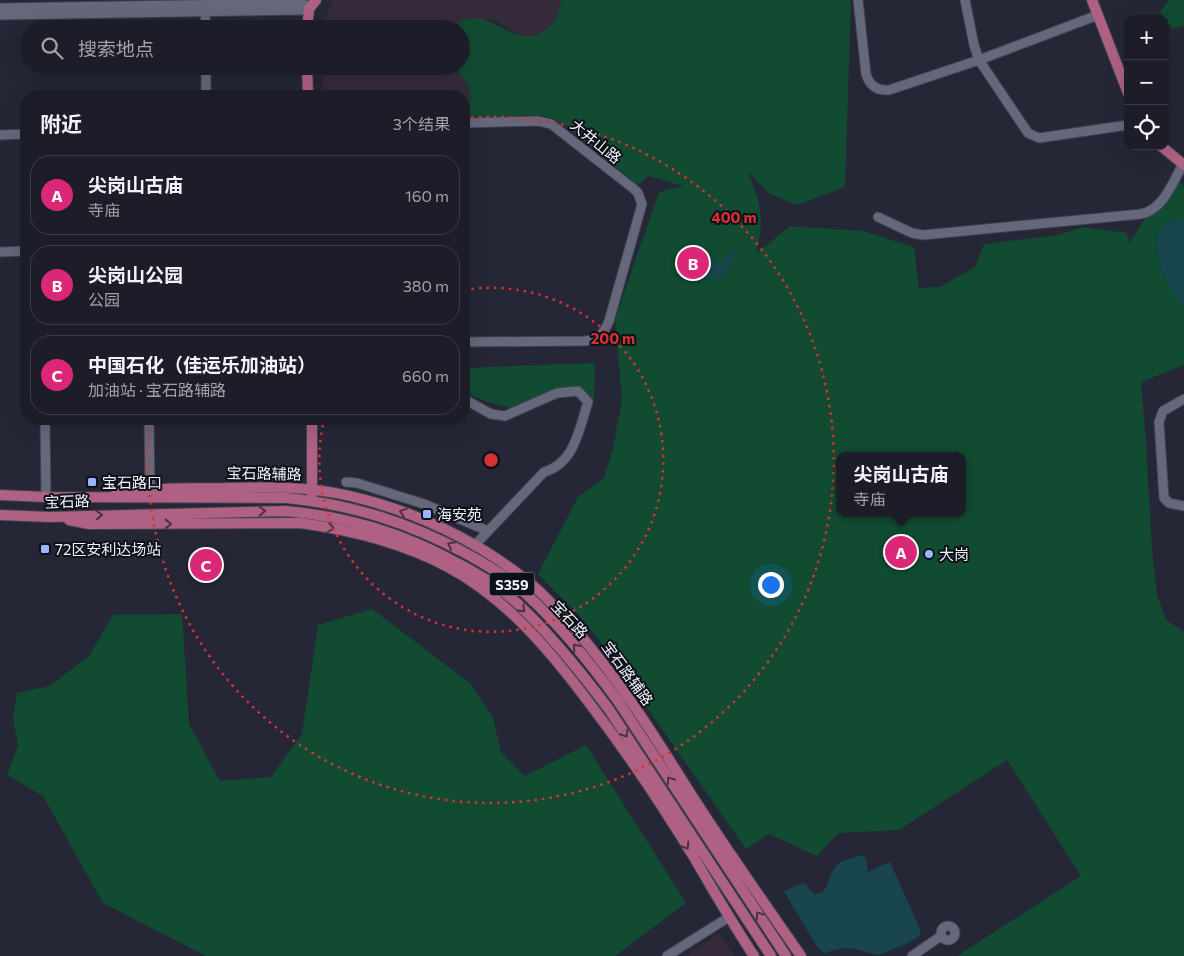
<!DOCTYPE html>
<html lang="zh">
<head>
<meta charset="utf-8">
<style>
  :root { --surface:#1c1d29; --page:#292a35; --text:#f1f3f6; --muted:#a0a2a8; --line:#3a3b46; --accent:#db2777 }
  body { margin:0; font-family:Commissioner,"Noto Sans SC",sans-serif; background:var(--page); color:var(--text) }
  .controls { position:absolute; right:15px; top:15px; display:grid; overflow:hidden; border-radius:10px; box-shadow:0 5px 20px #0002 }
  .controls button { width:45px; height:45px; display:grid; place-items:center; padding:0; border:0; border-bottom:1px solid var(--line); background:var(--surface); color:var(--text); font:25px sans-serif }
  .you { position:absolute; left:770px; top:584px; width:18px; height:18px; margin:-12px; border:4px solid #fff; border-radius:50%; background:#1a73e8; box-shadow:0 0 0 8px #1a73e833 }
  .badge { display:grid; place-items:center; width:32px; height:32px; border-radius:50%; background:var(--accent); color:#fff; font-size:16px; font-weight:700 }
  .pin { position:absolute; translate:-50% -50%; border:2px solid #fff; box-shadow:0 1px 5px #0006 }
  .popup { position:absolute; left:836px; top:452px; width:130px; height:65px; box-sizing:border-box; display:grid; place-content:center; border-radius:10px; background:var(--surface); filter:drop-shadow(0 1px 4px #0005); font-size:16px; white-space:nowrap; color:var(--muted) }
  .popup b { font-size:19px; color:var(--text) }
  .popup::after { content:''; position:absolute; left:50%; top:100%; margin-left:-10px; border:10px solid transparent; border-top-color:var(--surface) }
  .list { margin:0; padding:0; list-style:none }
  h2 { display:flex; justify-content:space-between; align-items:center; height:65px; margin:0; padding:0 20px; font-size:21px }
  h2 small { font-size:16px; font-weight:400; color:var(--muted) }
  .list li { display:grid; grid-template-columns:32px 1fr auto; gap:15px; align-items:center; box-sizing:border-box; height:80px; margin:0 10px 10px; padding:0 10px; border:1px solid var(--line); border-radius:20px }
  .list b { display:block; font-size:19px; white-space:nowrap }
  .list p { margin:0; font-size:16px; white-space:nowrap; color:var(--muted) }
  .list em { font-size:16px; font-style:normal; color:var(--muted) }
  .icon { flex:none; width:28px; height:28px; fill:none; stroke:currentColor; stroke-width:2; stroke-linecap:round; stroke-linejoin:round }
  .map { position:relative; flex:none; width:1184px; height:956px; overflow:hidden }
  .search { position:absolute; background:var(--surface); box-shadow:0 5px 20px #0002; left:20px; top:20px; width:450px; height:55px; display:flex; align-items:center; gap:12px; box-sizing:border-box; padding:0 18px; border-radius:28px; color:var(--muted); font-size:19px }
  .panel { position:absolute; background:var(--surface); box-shadow:0 5px 20px #0002; left:20px; top:90px; width:450px; height:335px; border-radius:20px }
  .map>svg:first-child { display:block }
  .education { fill:#352b3b }
  .green { fill:#114b32; fill-rule:evenodd }
  .water { fill:#18454e }
  .lines { fill:none; stroke-linecap:round; stroke-linejoin:round }
  .minor-casing { stroke:#40424f; stroke-width:11 }
  .major-casing { stroke:#40424f; stroke-width:12 }
  .minor { stroke:#65687b; stroke-width:9 }
  .major { stroke:#ae6183; stroke-width:10 }
  .oneway { stroke:#4f3143 }
  .ring { fill:none; stroke:#d73233; stroke-width:2.5; stroke-dasharray:2.5 5 }
  .poi-dot { fill:#97b6fd; stroke:#0f1118; stroke-width:2 }
  .labels { text-anchor:middle; dominant-baseline:central; stroke-width:4; stroke-linejoin:round; paint-order:stroke }
  .shield { fill:#0f1118; stroke:#acaeb8; stroke-width:1 }
  .shield-label { font-size:14px; font-weight:bold; fill:#f0f2fd }
  .street-label { font-size:15px; fill:#f0f2fd; stroke:#0f1118 }
  .poi-label { font-size:15px; fill:#f0f2fd; stroke:#0f1118; text-anchor:start }
  .centre { fill:#d73233; stroke:#0f1118; stroke-width:2.5 }
  .ring-label { font-size:15px; text-anchor:middle; font-weight:bold; fill:#d73233; stroke:#0f1118; stroke-width:4; stroke-linejoin:round; paint-order:stroke }
</style>
</head>
<body>
<div class="map">
<svg width="1184" height="956" viewBox="0 0 1184 956">
  <rect width="100%" height="100%" fill="#252737"/>
  <!-- education -->
  <path class="education" d="M333,0H561L560,11L553,23L543,32L530,37L519,34L493,19L451,27L450,29H323L327,13Z
    M323,66H453L468,84L471,91V99L469,107L464,113V96H323Z
    M719,934L734,956H685Z"/>
  <!-- green -->
  <path class="green" d="M561,0H851L845,187L797,205L768,193L747,170C755,191 764,209 760,233C759,240 757,247 757,253L790,226L862,231L914,247L919,288L940,287L975,267L984,244L1058,235L1083,227L1127,233L1129,244L1171,177L1184,185V365L1141,382L1146,442L1152,548L1157,595L1166,620L1184,632V956H957L1081,876L1007,760L899,830L838,833L817,856L769,834L746,849L606,649L579,615L538,574L578,497L604,478L613,448L622,400L615,319L659,192L684,186L648,176L638,185L563,124L549,117L538,115L464,117C464,111 469,108 470,102C474,87 462,77 453,66H461V29H450C478,0 506,39 531,36C537,36 544,32 548,28C557,20 560,11 561,0ZM840,456H962V513H840Z
    M1170,0H1184V26L1172,29L1160,11Z
    M595,363L594,402L581,388L556,390L516,409L487,402L468,394H464V368Z
    M372,609L470,683L493,717L501,753L525,776L586,745L686,903L615,956H206L103,903L43,796L7,775L18,746L13,718L17,693L50,686L89,656L113,615L182,614L189,724L220,781L271,777L302,734L318,625Z"/>
  <!-- water -->
  <path class="water" d="M1178,219L1184,220V304C1170,297 1150,247 1159,233C1162,226 1171,222 1178,219Z
    M738,248C732,260 728,280 711,279C703,279 698,278 692,283L688,280L705,262L709,264L713,260L718,264C725,257 732,254 738,248Z
    M863,855L866,858L868,872L890,862L921,931L919,936L908,943L878,955L856,949L842,948L824,953L817,947L784,891L804,883L815,895L824,891C837,863 832,863 863,855Z"/>
  <g class="lines">
    <defs>
      <path id="minor" d="M858,0L866,74C869,85 877,91 889,90L979,60L1098,15
        M965,0L974,45L979,60L1028,133L1039,138L1128,125
        M0,8L301,3L310,7
        M205,11L206,29
        M0,15L301,10L310,7
        M206,66V96
        M464,123L538,121L551,124L634,189L638,193L642,204L609,321C604,334 597,340 584,341L464,342
        M0,135L26,134
        M878,217L912,233L923,235L1141,214C1163,210 1173,182 1183,164
        M0,252L26,251
        M464,399L491,414L505,416L557,393L578,391L588,402C579,429 575,463 544,472L475,545
        M1184,399L1163,411L1159,422L1164,498L1169,503L1184,506
        M45,419L46,497
        M149,419L150,489
        M346,482L357,483L424,504L488,531
        M941 933a7 7 0 1 1 14 0a7 7 0 1 1-14 0Z
        M667,956L729,917
        M912,956L941,936"/>
      <path id="major" d="M1092,0L1128,93
        M307,29L309,9L316,0
        M307,66L308,96
        M1161,146L1184,165
        M312,419V495
        M116,492C152,488 188,488 224,488C266,487 308,486 350,496C415,511 479,541 531,584C547,597 561,614 575,629C621,682 657,740 694,799C728,852 765,904 801,956
        M0,495L46,497L287,498C353,505 408,522 467,554C487,565 509,578 526,594C561,626 590,663 618,701L786,956
        M0,515L50,517L286,511C349,517 403,533 459,564C480,575 501,588 518,604C552,636 580,671 608,708L771,956
        M69,520L89,524L300,523C352,530 401,542 448,567C504,597 546,646 584,696C624,748 661,803 695,859C714,892 733,924 754,956"/>
    </defs>
    <!-- minor casing -->
    <use href="#minor" class="minor-casing"/>
    <!-- major casing -->
    <use href="#major" class="major-casing"/>
    <!-- minor -->
    <use href="#minor" class="minor"/>
    <!-- major -->
    <use href="#major" class="major"/>
  </g>
  <!-- one-way arrows -->
  <defs><path id="oneway-chevron" d="M-2-3.5L2.5 0L-2 3.5" fill="none" stroke-width="1.6" stroke-linecap="round" stroke-linejoin="round" transform="scale(1.25)"/></defs>
  <g class="oneway">
    <use href="#oneway-chevron" transform="translate(262 511) rotate(-1)"/>
    <use href="#oneway-chevron" transform="translate(403 512) rotate(-161)"/>
    <use href="#oneway-chevron" transform="translate(99 515) rotate(-2)"/>
    <use href="#oneway-chevron" transform="translate(168 524)"/>
    <use href="#oneway-chevron" transform="translate(331 528) rotate(9)"/>
    <use href="#oneway-chevron" transform="translate(451 545) rotate(-152)"/>
    <use href="#oneway-chevron" transform="translate(522 609) rotate(45)"/>
    <use href="#oneway-chevron" transform="translate(576 647) rotate(-131)"/>
    <use href="#oneway-chevron" transform="translate(625 734) rotate(57)"/>
    <use href="#oneway-chevron" transform="translate(670 780) rotate(-123)"/>
    <use href="#oneway-chevron" transform="translate(686 846) rotate(58)"/>
    <use href="#oneway-chevron" transform="translate(759 915) rotate(-124)"/>
  </g>
  <!-- distance rings -->
  <g class="ring">
    <path d="M464 290A172 172 0 1 1 324 420"/>
    <path d="M464 118A343 343 0 1 1 150 421"/>
  </g>
  <!-- markers -->
  <g class="poi-dot">
    <rect x="87" y="477" width="10" height="10" rx="2.5"/>
    <rect x="422" y="509" width="10" height="10" rx="2.5"/>
    <rect x="40" y="544" width="10" height="10" rx="2.5"/>
    <circle cx="929" cy="554" r="5"/>
  </g>
  <g class="labels">
    <!-- shield labels -->
    <rect class="shield" x="489.5" y="572.5" width="45" height="23" rx="4"/>
    <g class="shield-label">
      <text x="512" y="584">S359</text>
    </g>
    <!-- street labels -->
    <g class="street-label">
      <text transform="translate(596 141) rotate(39)">大井山路</text>
      <text transform="translate(264 473) rotate(1)">宝石路辅路</text>
      <text transform="translate(67 501) rotate(-2)">宝石路</text>
      <text transform="translate(570 619) rotate(47)">宝石路</text>
      <text transform="translate(628 673) rotate(54)">宝石路辅路</text>
    </g>
    <!-- poi labels -->
    <g class="poi-label">
      <text x="102" y="482">宝石路口</text>
      <text x="437" y="514">海安苑</text>
      <text x="55" y="549">72区安利达场站</text>
      <text x="939" y="554">大岗</text>
    </g>
  </g>
  <circle cx="491" cy="460" r="8" class="centre"/>
  <g class="ring-label">
    <text x="734" y="223">400 m</text>
    <text x="613" y="344">200 m</text>
  </g>
</svg>
<div class="controls">
<button>+</button>
<button>−</button>
<button><svg class="icon" aria-label="locate" viewBox="0 0 24 24"><circle cx="12" cy="12" r="6"/><path d="M12 2v4M12 18v4M2 12h4M18 12h4"/></svg></button>
</div>
<div class="you"></div>
<div class="pin badge" style="left:901px;top:552px">A</div>
<div class="popup"><b>尖岗山古庙</b>寺庙</div>
<div class="pin badge" style="left:693px;top:263px">B</div>
<div class="pin badge" style="left:206px;top:565px">C</div>
<div class="search"><svg class="icon" aria-label="search" viewBox="0 0 24 24"><circle cx="10" cy="10" r="6"/><path d="M15 15l6 6"/></svg>搜索地点</div>
<section class="panel">
<h2>附近<small>3个结果</small></h2>
<ul class="list">
<li><span class="badge">A</span><div><b>尖岗山古庙</b><p>寺庙</p></div><em>160 m</em></li>
<li><span class="badge">B</span><div><b>尖岗山公园</b><p>公园</p></div><em>380 m</em></li>
<li><span class="badge">C</span><div><b>中国石化（佳运乐加油站）</b><p>加油站 · 宝石路辅路</p></div><em>660 m</em></li>
</ul>
</section>
</div>
</body>
</html>
